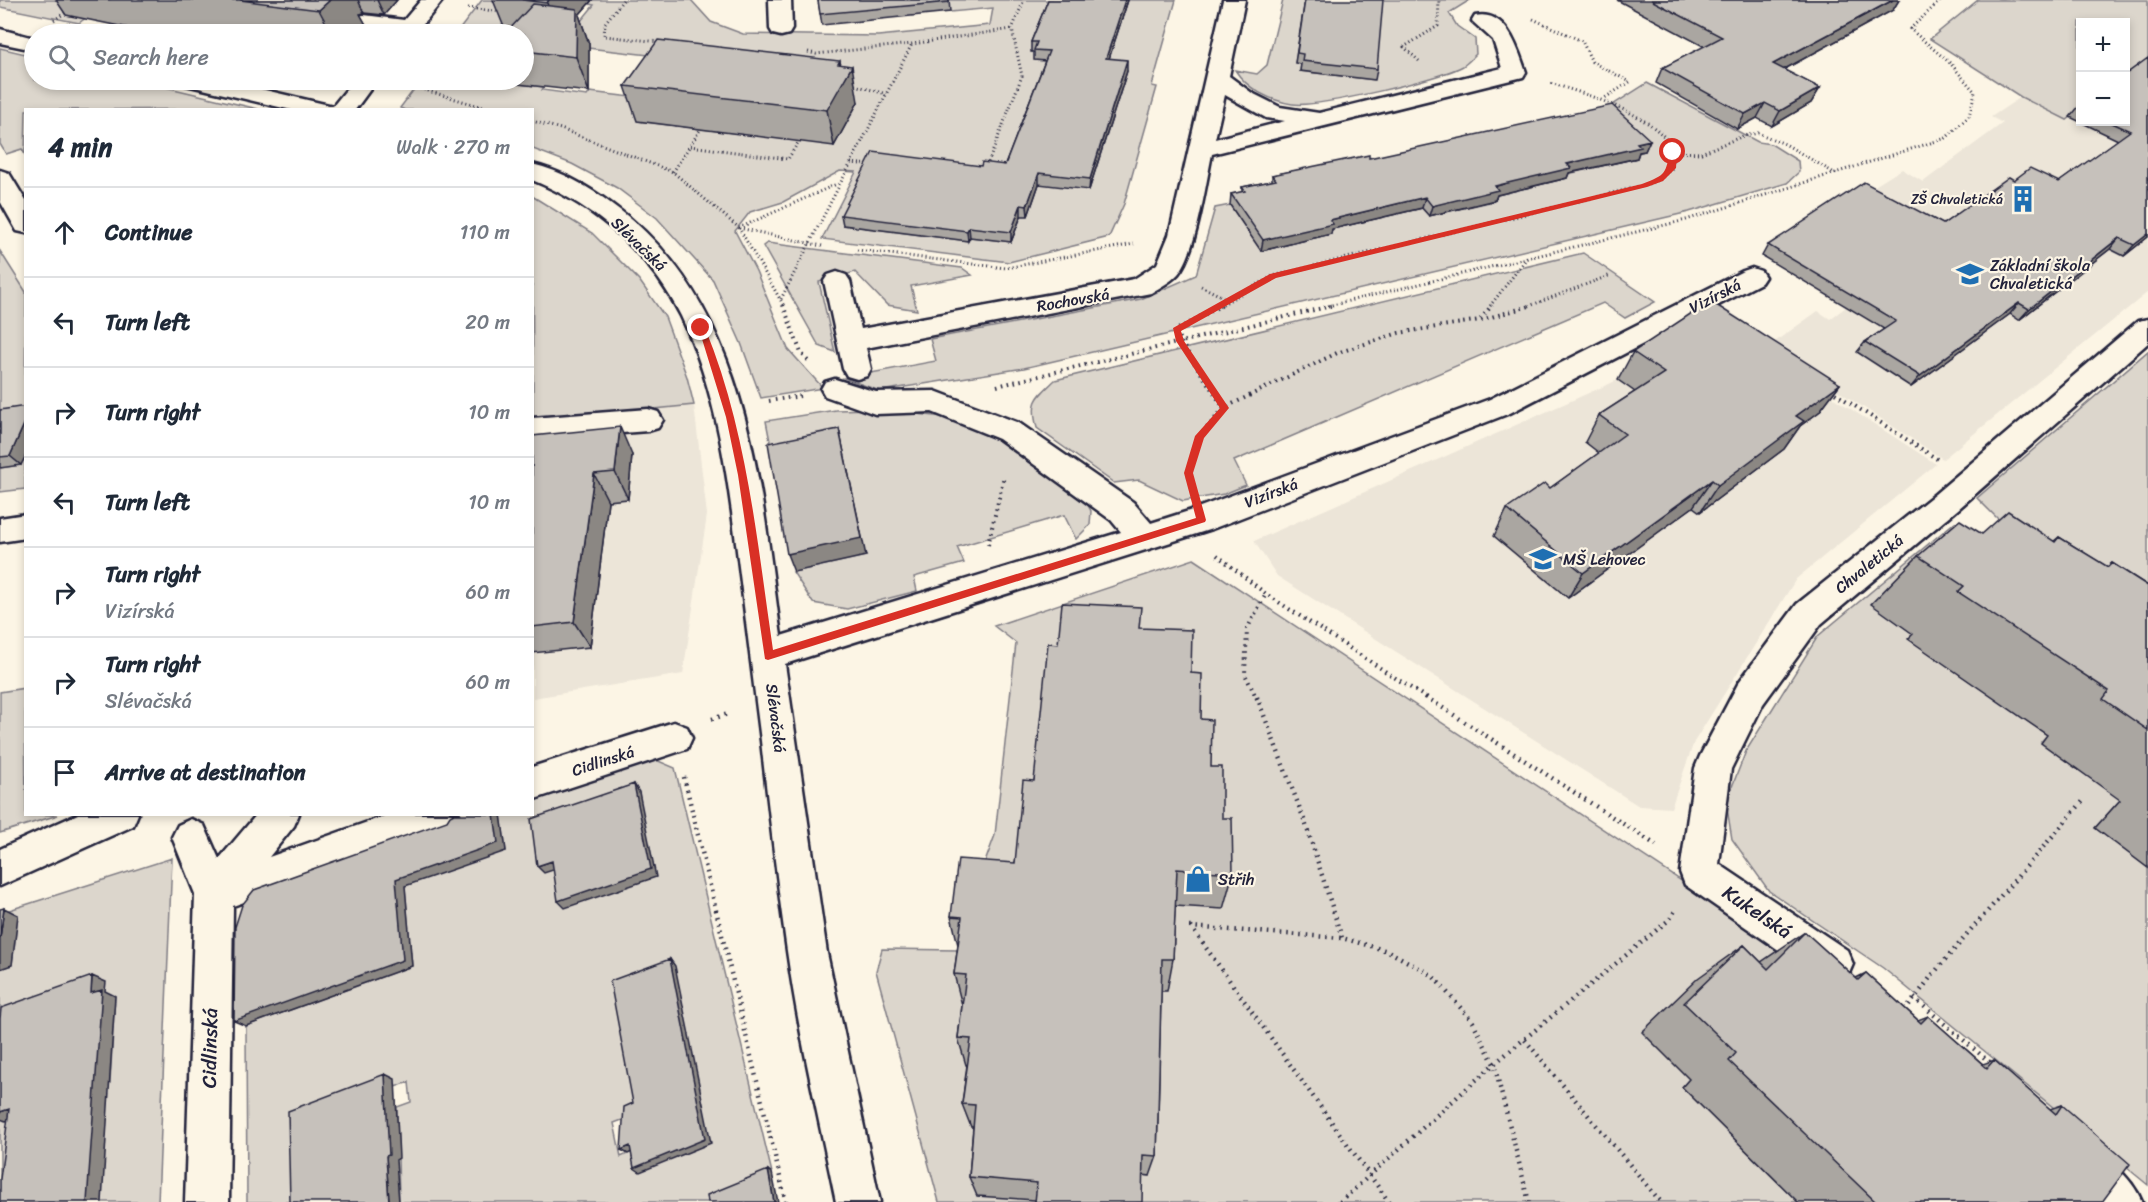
<!DOCTYPE html>
<html lang="en">
<head>
<meta charset="utf-8">
<style>
  :root { --surface:#fff; --page:#f6f6f7; --text:#1f2937; --muted:#747a83; --line:#e0e1e3 }
  body { margin:0; font-family:Sriracha,sans-serif; background:var(--page); color:var(--text) }
  .controls { position:absolute; right:18px; top:18px; display:grid; overflow:hidden; border-radius:0px; box-shadow:0 3px 9px #0003 }
  .controls button { width:54px; height:54px; display:grid; place-items:center; padding:0; border:0; border-bottom:2px solid var(--line); background:var(--surface); color:var(--text); font:30px sans-serif }
  .stop { position:absolute; width:18px; height:18px; margin:-14px; border:4px solid #d93025; border-radius:50%; background:#fff }
  .stop.end { background:#d93025; border-color:#fff; box-shadow:0 2px 6px #0008 }
  .list { margin:0; padding:0; list-style:none }
  h2 { display:flex; justify-content:space-between; align-items:center; height:78px; margin:0; padding:0 24px; font-size:26px }
  h2 small { font-size:20px; font-weight:400; color:var(--muted) }
  .list li { display:grid; grid-template-columns:39px 1fr auto; gap:18px; align-items:center; box-sizing:border-box; height:90px; padding:0 24px; border-top:2px solid var(--line) }
  .list b { display:block; font-size:22px; white-space:nowrap }
  .list p { margin:0; font-size:20px; white-space:nowrap; color:var(--muted) }
  .list em { font-size:20px; font-style:normal; color:var(--muted) }
  .icon { flex:none; width:33px; height:33px; fill:none; stroke:currentColor; stroke-width:2; stroke-linecap:round; stroke-linejoin:round }
  .map { position:relative; flex:none; width:2148px; height:1202px; overflow:hidden }
  .search { position:absolute; background:var(--surface); box-shadow:0 3px 9px #0003; left:24px; top:24px; width:510px; height:66px; display:flex; align-items:center; gap:15px; box-sizing:border-box; padding:0 21px; border-radius:33px; color:var(--muted); font-size:22px }
  .panel { position:absolute; background:var(--surface); box-shadow:0 3px 9px #0003; left:24px; top:108px; width:510px; height:708px; border-radius:0px }
  .map>svg:first-child { display:block }
  .built { fill:#ece5d8 }
  .green { fill:#dcd6cc; stroke:#7f7c84; stroke-width:1.5; fill-rule:evenodd }
  .lines { fill:none; stroke-linecap:round; stroke-linejoin:round }
  .minor-casing { stroke:#22223b; stroke-width:5 }
  .path-far2 { stroke:#22223b; stroke-width:3; stroke-dasharray:1 3; stroke-linecap:butt }
  .path-far1 { stroke:#22223b; stroke-width:4; stroke-dasharray:1.5 4.5; stroke-linecap:butt }
  .path { stroke:#22223b; stroke-width:4.5; stroke-dasharray:1.5 5; stroke-linecap:butt }
  .minor { fill:#fcf5e5; fill-rule:evenodd }
  .wall { fill:#aaa6a1; stroke:#22223b; stroke-width:1.5 }
  .shaded-wall { fill:#8b8783; stroke:#22223b; stroke-width:1.5 }
  .building { fill:#c6c1bb; stroke:#22223b; stroke-width:1.5 }
  .route { fill:#d93025 }
  .labels { text-anchor:middle; dominant-baseline:central; stroke-width:4.5; stroke-linejoin:round; paint-order:stroke }
  .far-poi-label { font-size:14px; fill:#22223b; stroke:#fcf5e5; text-anchor:end }
  .street-label { font-size:16px; fill:#22223b; stroke:#fcf5e5 }
  .poi-label { font-size:16px; fill:#22223b; stroke:#fcf5e5; text-anchor:start }
  .near-street-label { font-size:20px; fill:#22223b; stroke:#fcf5e5 }
</style>
</head>
<body>
<div class="map">
<svg width="2148" height="1202" viewBox="0 0 2148 1202">
  <rect width="100%" height="100%" fill="#fcf5e5"/>
  <filter id="ink" filterUnits="userSpaceOnUse"><feTurbulence type="fractalNoise" baseFrequency=".0167" numOctaves="2"/><feDisplacementMap in="SourceGraphic" scale="12" xChannelSelector="R" yChannelSelector="G"/><feConvolveMatrix kernelMatrix="1 2 1 2 8 2 1 2 1" color-interpolation-filters="sRGB"/></filter>
  <g filter="url(#ink)">
    <!-- built -->
    <path class="built" d="M2148,63V292L1943,459L1769,346L1818,311L1830,319L1846,307L1762,256L1902,169L1923,182L2003,123L1991,117L2021,97L2067,120L2080,110V122H2126Z
      M1713,320L1936,464L1796,579L1694,742L1671,808L1639,806L1277,576L1254,541L1618,380L1694,330Z
      M694,405L707,515L683,674L533,698V421Z"/>
    <!-- green -->
    <path class="green" d="M0,0H109L79,23L0,7Z
      M482,0H522L524,34H456Z
      M592,0H691L711,22L743,34L878,36L990,25L993,8L950,12L947,0H1052L1032,52L1106,68L1128,0H1176L1152,86L1157,87L1124,204L1109,237L1009,262L822,239L856,172L840,171L783,202L750,212L735,231L756,271L788,349L823,388L761,398L741,343L713,280L657,218L617,188L572,164L533,149L532,110H405L400,108L421,80H512L510,83L544,87L542,90L587,96L590,92L639,98L638,121L791,140L649,55L579,47L567,38L594,5L589,4ZM1021,216L1011,242L970,237L968,241L843,225Z
      M1283,0H1306L1295,63L1301,64L1300,71L1374,80L1382,0H1470L1449,13L1457,26L1475,39L1476,54C1472,58 1468,63 1463,66C1440,79 1317,108 1292,104C1269,100 1247,89 1235,70L1257,74L1267,65Z
      M1978,0H2148V63L2126,79V22H2080V110L2067,120L2021,97L1930,39Z
      M0,48L34,56V80H136L258,109L26,110L25,155L22,149L6,154L0,144Z
      M1647,83L1758,142L1771,144L1798,161L1799,172L1787,183L1689,212L1024,368L880,391L844,378L936,361L930,339L1141,299L1196,275L1215,208L1230,205L1261,251L1331,234L1328,230L1407,211L1418,204L1429,216L1494,201L1491,196L1563,175L1636,158L1632,154L1644,151L1603,111Z
      M532,196L592,233L639,280L665,317L687,377L694,405L533,421Z
      M767,243L962,268L972,275L911,286L917,310L887,305L855,272L819,282L835,352L819,346L763,246Z
      M0,251L26,292L25,418L0,421Z
      M1583,253L1655,302L1625,318L1603,303L1234,461L1246,485L1224,494L1183,501L1139,480L1114,483L1037,428C1030,401 1036,398 1055,380Z
      M2148,351V613L1999,520L1977,498Z
      M871,409L944,417L982,426L1082,494L1091,511L1090,525L1076,539L1064,515L957,547L964,563L914,577L917,591L847,609L813,603L793,572L866,556L774,462L766,421L836,410Z
      M25,455V489L0,492V468L21,465Z
      M1955,522L2148,645L1872,604L1913,634L1909,639L2047,735L2041,742L2141,777L2095,828L2148,868V1185L1883,968L1769,891L1732,839L1726,802L1746,751L1818,636Z
      M1194,559L1901,1026L1689,1079L1682,1087L1798,1202H1137L1138,1175L1150,1176L1124,903L1223,908L984,865L995,835L1016,643L994,626Z
      M25,688L26,814L58,815L0,833V692Z
      M649,757L675,768L772,1173L713,1198V1202H399L397,1107L411,1102L409,1082L395,1087L302,1202H247L246,1026L412,966L401,842L506,851L501,815L532,814L533,798ZM640,1108L636,1150L621,1157L614,1123L630,1117Z
      M172,858L158,1202H0V969L12,965L18,915L0,913ZM115,996L110,1083L6,1120Z
      M882,949L959,950L967,1065L978,1066L971,1127L983,1128L1039,1202H939L876,971Z"/>
    <g class="lines">
      <defs>
        <path id="minor" d="M421,0H443L415,34H393L395,32L356,26L353,21L356,16L364,15L404,20Z
          M769,0H791L792,29L789,34L781,36L773,34L770,29Z
          M1223,0H1245L1229,76L1252,93L1280,107L1319,113L1502,68L1493,40L1472,21L1475,16C1507,9 1518,50 1526,72L1523,77L1212,154C1206,182 1196,254 1178,274C1171,282 1160,287 1151,293L866,348L871,369L867,376L857,379L847,376L843,369L824,281L828,275L837,272L846,275L850,281L861,329L1134,279L1157,264L1169,235ZM1225,95L1266,118L1285,121L1215,139Z
          M0,29L34,38V50L0,43Z
          M183,80H222L333,106L354,80H377L355,110H292L186,85Z
          M532,164C562,171 589,187 613,205C749,302 760,485 781,636L1121,532L1111,520L999,439L932,412L875,414L825,396L821,389L825,382L835,379L876,392L935,391L1019,423L1133,502L1151,523L1192,510L1490,399L1743,271L1752,268L1761,271L1765,277L1761,283L1510,413L1212,529L785,664L827,953L880,1202H836C819,1119 799,1035 787,951C777,881 769,811 761,741C753,680 746,620 738,559C728,477 717,392 681,316C650,254 596,206 532,180Z
          M0,170L9,173L26,201V233L17,231L0,201Z
          M2148,319V343L1957,510L1821,624L1763,704L1731,769L1719,864L1847,950L1853,964L1847,978L1833,984L1819,978L1685,885L1680,872L1695,768L1700,756L1739,682L1797,604L1935,494L2138,321Z
          M648,409L658,412L663,420L658,428L648,431L532,440V418Z
          M26,514V538L0,542V518Z
          M674,722L687,727L692,738L687,749L532,800V767Z
          M78,814H138L133,826L0,886V849Z
          M257,814H299L294,826L269,857L390,814H459L454,826L233,906L229,1202H185L195,894L172,837L178,825L191,819L204,825L219,859Z
          M2077,1142C2103,1153 2132,1176 2142,1202H2086L2061,1180L2055,1164L2061,1148Z"/>
      </defs>
      <!-- minor casing -->
      <use href="#minor" class="minor-casing"/>
      <!-- path-far2 -->
      <path class="path-far2" d="M623,0L605,23L604,36L660,42
        M468,8L503,12
        M1533,19L1582,41L1592,62L1630,82L1603,99
        M54,20L68,11
        M57,25L100,34
        M808,52L816,54L912,44L1012,29
        M1419,61L1404,47L1438,26L1439,0
        M401,83L493,110
        M851,84L886,94
        M532,121L561,129L673,172L739,228L784,306
        M690,146L788,159L799,141
        M1673,152L1701,153L1743,136L1758,133L1785,144L1836,174
        M851,163L871,165
        M987,166L1022,76L1012,29L1024,0
        M673,172L700,130
        M739,228L822,246
        M739,228L839,183
        M857,250L1006,268L1134,244
        M1201,286L1229,300
        M781,299L912,44
        M1219,306L1273,276L1645,185L1660,179L1672,168C1672,162 1674,155 1672,149C1658,115 1582,93 1550,83
        M1328,306L1686,220L1946,138L1969,116L1975,92L1950,63L1910,29L1941,0
        M1490,306L1527,258
        M1529,306L1611,275"/>
      <!-- path-far1 -->
      <path class="path-far1" d="M783,305L801,353L810,362
        M1222,305L1176,330L1180,341L1224,408
        M1481,320L1533,305
        M997,386L1335,305
        M1830,390L1937,459
        M769,401L800,396
        M1191,483L1188,473L1200,436L1224,408L1337,353L1399,333L1480,320L1492,305
        M988,545L1004,476
        M1217,555L1266,594L1428,699
        M1257,699L1245,674L1247,629L1266,594"/>
      <!-- path -->
      <path class="path" d="M1257,697L1305,822L1342,938
        M1426,697L1656,845
        M712,719L728,714V716
        M684,777L786,1202
        M1190,927L1342,938L1388,951L1432,975L1473,1022L1494,1064L1529,1202
        M1191,927L1389,1202
        M1914,998L1993,1065
        M1905,1011L1933,974L2084,800
        M1525,1040L1661,1202
        M1340,1202L1494,1064L1670,919L1676,909"/>
      <!-- minor -->
      <use href="#minor" class="minor"/>
    </g>
    <!-- wall -->
    <path class="wall" d="M56,0H397L384,15L364,13L360,14L369,30L364,34H158L66,15Z
      M493,0H592L579,15L589,44V92L509,83L508,80H524V34L506,32Z
      M818,0H949L950,12L822,25Z
      M1048,0H1128L1109,58L1127,71L1089,190L1039,184L1028,216H1021L1011,242L970,237L968,241L843,225L841,215L981,166L1005,165L1045,61L1034,60V52H1031V42Z
      M1305,0L1377,69L1375,80L1300,71L1301,64L1295,63Z
      M1617,0H1899L1893,10L1783,70L1820,88L1811,103L1772,126L1757,118L1737,129L1656,83L1662,68L1705,47Z
      M2148,58V237L2124,256L2110,249L2019,320L2010,314L1911,387L1857,352L1865,342L1884,329L1762,256L1768,245L1943,224L2014,180L2059,182L2118,140L2070,117L2080,105V122H2126Z
      M840,65L858,102L834,146L637,121L625,86Z
      M1650,140L1645,151L1639,152L1637,158L1569,173L1567,178L1497,195L1495,200L1429,216L1422,208L1332,229L1331,234L1261,251L1230,205L1231,194L1242,192V187L1272,181V175L1369,158Z
      M1633,352L1840,384L1819,412L1800,426L1784,449L1700,512L1693,507L1568,598L1494,536L1507,509L1550,488L1599,453L1585,442L1599,415L1635,392L1618,380Z
      M0,410L21,465L0,468Z
      M532,436L632,455L628,499L608,501L590,647L532,653Z
      M1982,534L2054,541L2059,537L2107,567L2112,563L2148,586V868L2095,828L2120,800L2041,743L2047,735L1908,639L1913,634L1871,604L1918,556Z
      M1139,628L1191,673L1233,873L1223,909L1175,906L1173,959L1167,991H1161L1157,1156L1150,1176L1143,1175L1035,1200L977,1196L969,1177L973,1127H971L962,1104L967,1065H966L958,1038L962,1005L954,974L958,945L951,916L1015,863L1034,781L1058,644Z
      M1805,932L1856,978L1866,973L1918,1020L1928,1016L1983,1064L1994,1060L2050,1109L2062,1105L2102,1202H1798L1682,1087L1689,1079L1642,1032L1698,978L1744,945L1761,962Z"/>
    <!-- shaded-wall -->
    <path class="shaded-wall" d="M330,0H358L364,13L360,14L369,30L364,34H332L319,10Z
      M377,0H397L384,15Z
      M549,0H592L579,15L589,44V92L576,57L560,38L547,3Z
      M1125,0H1128L1106,68V58Z
      M1893,0H1899L1893,10L1766,79L1773,64Z
      M1127,60V71L1089,190L1090,179Z
      M840,61L843,81L852,66L858,102L834,146L827,110L838,64Z
      M1820,88L1811,103L1772,126L1780,111Z
      M1765,103L1757,118L1737,129L1745,114Z
      M1650,140L1645,151L1639,152L1637,158L1569,173L1567,178L1497,195L1495,200L1429,216L1432,206L1637,143Z
      M1039,173V184L1028,216L1027,206Z
      M1425,197L1422,208L1332,229L1331,234L1261,251L1263,240L1330,220Z
      M1021,205V216L1011,242V232Z
      M969,227L970,237L968,241L967,231Z
      M2148,234V237L2124,256L2134,245Z
      M2119,238L2110,249L2019,320L2029,309Z
      M2019,303L2010,314L1911,387L1920,376Z
      M1840,384L1819,412L1800,426L1784,449L1700,512L1718,485L1796,416Z
      M26,420V455L21,465L10,456Z
      M620,427L632,455L628,499L615,472Z
      M839,429L866,556L794,572L787,554Z
      M594,474L608,501L590,647L574,622Z
      M1712,480L1693,507L1568,598L1583,573Z
      M634,784L639,792L656,877L565,908L558,901Z
      M494,814H501L506,851L405,886L412,966L246,1026L234,1021L396,879Z
      M552,861L559,868L544,873L537,866Z
      M4,908L18,915L12,965L0,969V938Z
      M670,959L675,966L711,1143L640,1172L634,1168Z
      M92,976L106,982L105,991L115,996L102,1202H87L91,993Z
      M385,1074L395,1079L399,1158L396,1160L399,1202H389L386,1156Z
      M9,1109L25,1114L6,1121L0,1119V1112Z
      M630,1146L636,1150L628,1154L621,1150Z
      M768,1170L772,1173L778,1202H774Z"/>
    <!-- building -->
    <path class="building" d="M240,0H330L319,10Z
      M522,0H549L547,3Z
      M818,0H949V2L820,14Z
      M1048,0H1125L1106,58L1127,60L1090,179L1039,173L1027,206L1021,205L1011,232L969,227L967,231L841,215L873,152L981,166L982,162L1005,165L1049,51L1034,50L1037,42H1031Z
      M1305,0H1383L1377,69L1302,61L1303,54L1297,53Z
      M1651,0H1893L1773,64L1820,88L1780,111L1765,103L1745,114L1662,68L1722,37Z
      M533,4L577,9L576,57L524,51V34H505Z
      M658,40L840,61L838,64L852,66L827,110L625,86Z
      M2148,58V234L2134,245L2119,238L2029,309L2019,303L1920,376L1865,342L1896,321L1768,245L1864,182L1943,224L2009,177L2014,180L2030,168L2059,182L2130,131L2110,122H2126V74Z
      M1612,105L1650,140L1637,143L1641,147L1567,164L1571,168L1495,186L1498,190L1432,206L1425,197L1330,220L1333,224L1263,240L1231,194L1245,191L1242,187L1276,180L1272,175L1369,155V158Z
      M1710,301L1840,384L1796,416L1804,421L1718,485L1712,480L1583,573L1507,509L1545,483L1550,488L1625,434L1599,415L1664,373L1633,352Z
      M26,406V420L10,456L0,457V410Z
      M620,427L615,472L594,474L574,622L532,627V436Z
      M839,429L862,538L787,554L768,443Z
      M2008,511L2055,542L2059,537L2108,567L2112,563L2148,586V730L2103,699L2109,691L1958,592L1964,586L1918,556L1960,520L1982,534Z
      M1062,603L1141,607L1139,628L1192,630L1191,673L1202,674L1201,719L1212,720L1211,767H1222V818H1232L1233,873L1177,869L1173,959H1162L1157,1156L1143,1155L1142,1202H1035L1037,1183L969,1177L975,1105L962,1104L971,1039L958,1038L966,975L954,974L962,917L951,916L958,859L1015,863L1023,780L1034,781L1048,643L1058,644Z
      M634,784L651,869L558,901L552,861L537,866L531,819Z
      M454,814H494L498,843L396,879L403,960L234,1021L235,927L242,905L254,890L447,821L450,816Z
      M4,908L0,938V909Z
      M1805,932L1858,980L1866,973L1921,1023L1928,1016L1987,1068L1994,1060L2056,1114L2062,1105L2130,1164L2102,1202H1876L1729,1061L1736,1053L1684,1003L1744,945L1768,969Z
      M670,959L705,1139L634,1168L630,1146L621,1150L624,1107L633,1103L610,981Z
      M92,976L91,993L102,990L87,1202H0V1179L9,1109L0,1112V1019L1,1008Z
      M385,1074L389,1155L386,1156L389,1202H290L288,1111Z
      M768,1170L774,1202H708L707,1195Z"/>
  </g>
  <!-- route -->
  <path class="route" d="M1671,150L1677,152L1676,168L1663,181L1647,187L1276,278L1181,331L1184,341L1229,408L1204,438L1193,473L1206,520L1205,522L768,660L765,659L738,475L726,417L698,326L705,328C747,430 757,541 773,650L1196,518L1184,473L1195,436L1220,408L1176,341L1173,328L1270,274L1642,184C1668,174 1664,174 1671,150Z"/>
  <!-- icons -->
  <defs>
    <symbol id="building-bare" viewBox="-9 -9 18 18"><path d="M-4-6H4V6H1V3H-1V6H-4ZM-2.5-4.3h1.7v1.8h-1.7ZM.8-4.3h1.7v1.8H.8ZM-2.5-1h1.7V.8h-1.7ZM.8-1h1.7V.8H.8Z" fill="#1f6fb2" stroke="#fcf5e5" stroke-width="2.5" paint-order="stroke"/></symbol>
    <symbol id="school-bare" viewBox="-9 -9 18 18"><path d="M0-5L7-2L0 1L-7-2ZM-4 1L0 2.5L4 1V4Q0 6-4 4Z" fill="#1f6fb2" stroke="#fcf5e5" stroke-width="2.5" paint-order="stroke"/></symbol>
    <symbol id="shop-bare" viewBox="-9 -9 18 18"><path d="M-5-2.5h2.3a2.7 3.5 0 0 1 5.4 0H5L5.5 6h-11ZM-1.5-2.5h3a1.5 2.3 0 0 0-3 0Z" fill="#1f6fb2" stroke="#fcf5e5" stroke-width="2.5" paint-order="stroke"/></symbol>
  </defs>
  <g fill-rule="evenodd">
    <use href="#building-bare" x="2004" y="180" width="38" height="38"/>
    <use href="#school-bare" x="1951" y="255" width="38" height="38"/>
    <use href="#school-bare" x="1524" y="540" width="38" height="38"/>
    <use href="#shop-bare" x="1179" y="860" width="38" height="38"/>
  </g>
  <g class="labels">
    <!-- far-poi labels -->
    <g class="far-poi-label">
      <text x="2003" y="199">ZŠ Chvaletická</text>
    </g>
    <!-- street labels -->
    <g class="street-label">
      <text transform="translate(639 244) rotate(44)">Slévačská</text>
      <text transform="translate(1715 296) rotate(-27)">Vizírská</text>
      <text transform="translate(1073 300) rotate(-10)">Rochovská</text>
      <text transform="translate(1271 493) rotate(-21)">Vizírská</text>
      <text transform="translate(1869 564) rotate(-39)">Chvaletická</text>
      <text transform="translate(776 718) rotate(83)">Slévačská</text>
      <text transform="translate(603 761) rotate(-18)">Cidlinská</text>
    </g>
    <!-- poi labels -->
    <g class="poi-label">
      <text x="1990" y="265">Základní škola<tspan x="1990" dy="18">Chvaletická</tspan></text>
      <text x="1563" y="559">MŠ Lehovec</text>
      <text x="1218" y="879">Střih</text>
    </g>
    <!-- near-street labels -->
    <g class="near-street-label">
      <text transform="translate(1757 912) rotate(34)">Kukelská</text>
      <text transform="translate(210 1048) rotate(-89)">Cidlinská</text>
    </g>
  </g>
</svg>
<div class="controls">
<button>+</button>
<button>−</button>
</div>
<div class="stop" style="left:1673px;top:152px"></div>
<div class="stop end" style="left:701px;top:328px"></div>
<div class="search"><svg class="icon" aria-label="search" viewBox="0 0 24 24"><circle cx="10" cy="10" r="6"/><path d="M15 15l6 6"/></svg>Search here</div>
<section class="panel">
<h2>4 min<small>Walk · 270 m</small></h2>
<ul class="list">
<li><svg class="icon" aria-label="ahead" viewBox="0 0 24 24"><path d="M12 20V5M6 11l6-6 6 6"/></svg><div><b>Continue</b></div><em>110 m</em></li>
<li><svg class="icon" aria-label="left" viewBox="0 0 24 24"><path d="M17 20v-9H6M10 6l-5 5 5 5"/></svg><div><b>Turn left</b></div><em>20 m</em></li>
<li><svg class="icon" aria-label="right" viewBox="0 0 24 24"><path d="M7 20v-9h11M14 6l5 5-5 5"/></svg><div><b>Turn right</b></div><em>10 m</em></li>
<li><svg class="icon" aria-label="left" viewBox="0 0 24 24"><path d="M17 20v-9H6M10 6l-5 5 5 5"/></svg><div><b>Turn left</b></div><em>10 m</em></li>
<li><svg class="icon" aria-label="right" viewBox="0 0 24 24"><path d="M7 20v-9h11M14 6l5 5-5 5"/></svg><div><b>Turn right</b><p>Vizírská</p></div><em>60 m</em></li>
<li><svg class="icon" aria-label="right" viewBox="0 0 24 24"><path d="M7 20v-9h11M14 6l5 5-5 5"/></svg><div><b>Turn right</b><p>Slévačská</p></div><em>60 m</em></li>
<li><svg class="icon" aria-label="arrive" viewBox="0 0 24 24"><path d="M6 21V4h12l-3 4 3 4H6"/></svg><div><b>Arrive at destination</b></div></li>
</ul>
</section>
</div>
</body>
</html>
